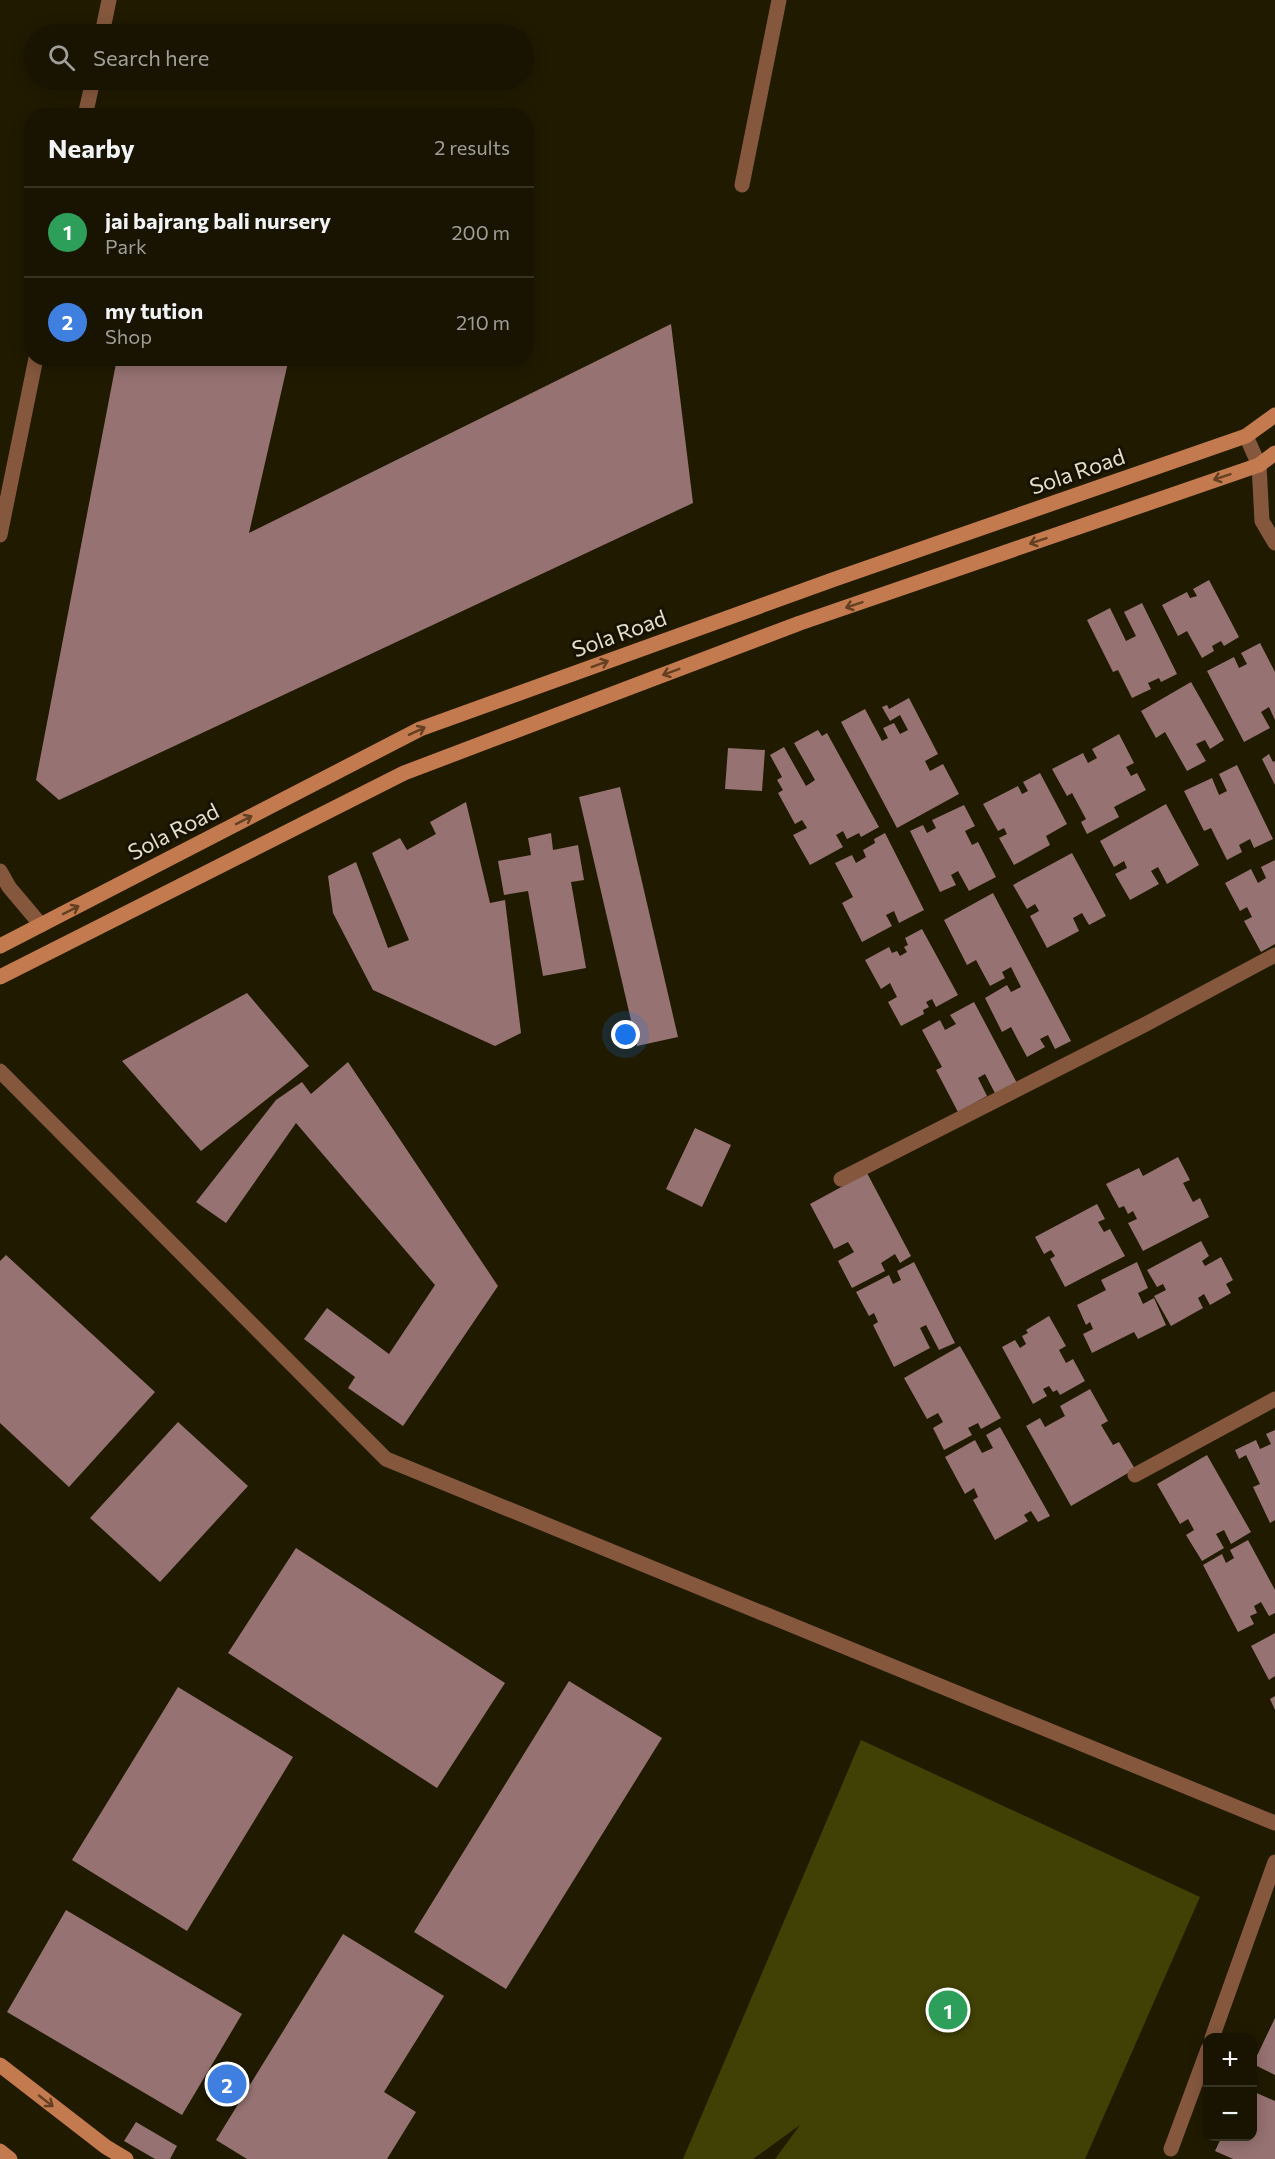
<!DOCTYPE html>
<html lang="en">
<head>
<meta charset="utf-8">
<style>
  :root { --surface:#181401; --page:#211d0b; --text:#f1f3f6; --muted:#9f9e99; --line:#363323; --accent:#0b8043 }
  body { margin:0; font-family:Commissioner,sans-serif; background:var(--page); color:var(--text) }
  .controls { position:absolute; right:18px; bottom:18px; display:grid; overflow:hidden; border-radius:12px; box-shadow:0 3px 15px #0003 }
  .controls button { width:54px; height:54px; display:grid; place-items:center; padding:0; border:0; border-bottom:2px solid var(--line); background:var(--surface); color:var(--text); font:30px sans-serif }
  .you { position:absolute; left:626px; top:1035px; width:21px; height:21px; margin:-15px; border:4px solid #fff; border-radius:50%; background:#1a73e8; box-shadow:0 0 0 9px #1a73e833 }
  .badge { display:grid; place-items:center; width:39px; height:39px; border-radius:50%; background:var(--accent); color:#fff; font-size:20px; font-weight:700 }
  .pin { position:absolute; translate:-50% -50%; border:3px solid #fff; box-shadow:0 2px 6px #0006 }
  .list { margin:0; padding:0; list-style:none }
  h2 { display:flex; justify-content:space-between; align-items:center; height:78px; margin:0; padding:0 24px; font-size:26px }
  h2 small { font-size:20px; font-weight:400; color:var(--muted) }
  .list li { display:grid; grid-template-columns:39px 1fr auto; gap:18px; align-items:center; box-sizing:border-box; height:90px; padding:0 24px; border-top:2px solid var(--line) }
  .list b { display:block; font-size:22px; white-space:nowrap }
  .list p { margin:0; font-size:20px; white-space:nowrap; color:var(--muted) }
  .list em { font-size:20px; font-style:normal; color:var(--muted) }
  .icon { flex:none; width:33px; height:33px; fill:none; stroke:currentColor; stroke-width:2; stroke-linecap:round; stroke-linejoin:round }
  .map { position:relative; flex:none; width:1275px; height:2159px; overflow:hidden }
  .search { position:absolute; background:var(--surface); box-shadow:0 3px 15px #0003; left:24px; top:24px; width:510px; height:66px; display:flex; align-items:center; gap:15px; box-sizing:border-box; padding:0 21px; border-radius:33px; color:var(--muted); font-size:22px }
  .panel { position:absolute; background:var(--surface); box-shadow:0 3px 15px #0003; left:24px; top:108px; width:510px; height:258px; border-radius:24px }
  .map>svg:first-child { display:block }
  .green { fill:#414105 }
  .building { fill:#967372 }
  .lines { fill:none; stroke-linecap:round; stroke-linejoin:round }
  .street { stroke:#85583d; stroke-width:15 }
  .secondary { stroke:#c37a4e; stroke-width:15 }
  .oneway { stroke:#644023 }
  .labels { text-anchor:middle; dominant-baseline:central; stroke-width:6; stroke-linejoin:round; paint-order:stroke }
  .street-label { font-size:22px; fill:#e2dece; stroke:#171100 }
</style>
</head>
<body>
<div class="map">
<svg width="1275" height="2159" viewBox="0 0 1275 2159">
  <rect width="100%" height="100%" fill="#201a01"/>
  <!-- green -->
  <path class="green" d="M861,1740L1200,1897L1085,2159H775L800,2125L753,2159H683Z"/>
  <!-- building -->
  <path class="building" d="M671,324L693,503L59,800L36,780L117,358H289L249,533Z
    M1209,580L1239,637L1224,646L1221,641L1212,646L1214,651L1202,658L1187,631L1178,636L1162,605L1187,592L1190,598L1197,596L1193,589Z
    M1142,603L1177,674L1161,682L1159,678L1148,683L1151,689L1132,698L1118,670L1113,672L1087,620L1110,608L1126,641L1136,636L1124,612Z
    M1260,643L1275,672V720L1269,707L1261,712L1270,728L1244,742L1207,671L1234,657L1239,668L1247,664L1241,653Z
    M1191,682L1224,740L1210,749L1205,740L1196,744L1206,761L1187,771L1165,732L1156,738L1141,711Z
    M909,698L938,754L925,761L930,771L943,764L959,794L897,828L841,722L865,709L882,741L888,738L883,728L894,723L900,734L908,730L900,715L890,721L882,707L887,705L889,709Z
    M818,730L822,736L827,733L879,827L861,837L859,833L847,839L843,831L836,835L843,847L810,865L793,835L807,828L802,820L795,824L778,793L783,790L777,780L782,777L770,755L784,747L806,786L815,780L794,743Z
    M1119,734L1134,763L1126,767L1131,776L1137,773L1146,790L1114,807L1119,817L1087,834L1081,822L1086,819L1072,793L1067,796L1052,769L1083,753L1088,763L1097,758L1092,749Z
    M728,748L765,750L762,791L725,789Z
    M1269,754L1273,762L1275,761V785L1262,759Z
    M1237,765L1273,839L1254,848L1250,839L1239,845L1242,852L1227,860L1211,828L1204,831L1184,791L1212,778L1219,795L1227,791L1219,774Z
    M1040,773L1067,824L1046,836L1050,845L1014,865L999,838L1007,834L1004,828L998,831L983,804L1018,786L1022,794L1028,791L1023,782Z
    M620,787L678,1037L637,1046L579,797Z
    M466,802L490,903L505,900L521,1033L495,1046L373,990L333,913L328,876L356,862L388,948L409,940L372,853L400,838L407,850L436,834L430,822Z
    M1166,804L1199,865L1167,884L1158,867L1151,871L1159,884L1130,900L1115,874L1127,868L1124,861L1114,867L1100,841Z
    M964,805L975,826L965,831L972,845L978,842L996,877L969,891L958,871L951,875L956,885L940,892L910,831L923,825L927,833L936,828L932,820Z
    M551,833L553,850L578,845L584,880L571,882L586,968L543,976L528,891L504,895L498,861L531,855L528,838Z
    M885,833L924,910L899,923L894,911L886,915L892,926L862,942L842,903L853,897L835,863L852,855L856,863L866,857L863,850L875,843L874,839Z
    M1072,853L1106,916L1089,925L1082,913L1073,918L1079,931L1047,948L1030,916L1039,911L1035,904L1027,909L1013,885Z
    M1275,860V944L1261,952L1244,921L1252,917L1247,907L1240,911L1225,883L1251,869L1258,883L1266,878L1261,867Z
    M993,893L1071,1041L1055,1049L1048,1035L1040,1039L1045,1047L1027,1057L1011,1027L1002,1032L985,998L1007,985L1011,992L1021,987L1011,967L1002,972L1005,978L990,986L976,960L967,965L944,920Z
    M922,929L958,995L936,1007L932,999L926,1002L929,1007L923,1010L924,1014L901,1026L888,1002L897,997L890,983L881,989L865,960L889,947L892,953L897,951L900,956L907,952L904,947L908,945L905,938Z
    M247,993L309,1066L201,1151L122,1061Z
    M974,1002L1018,1085L997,1097L985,1074L978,1078L987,1096L958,1112L936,1070L942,1067L922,1030L940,1020L945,1030L956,1024L950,1015Z
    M348,1062L498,1286L403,1426L348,1388L355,1377L304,1339L327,1308L389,1354L435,1285L296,1123L226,1223L196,1202L276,1100L302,1082L311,1094Z
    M695,1128L731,1145L702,1207L666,1189Z
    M1178,1157L1190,1180L1183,1183L1193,1202L1200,1198L1209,1217L1143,1251L1128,1223L1137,1219L1133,1211L1128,1214L1124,1206L1119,1208L1106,1184L1139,1168L1143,1176Z
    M867,1173L911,1256L900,1263L895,1254L881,1263L885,1271L852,1288L838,1261L854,1252L848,1242L834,1249L810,1204Z
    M1097,1204L1105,1219L1098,1222L1104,1232L1110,1229L1125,1256L1065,1287L1050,1259L1055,1256L1051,1250L1044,1254L1035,1237Z
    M1201,1241L1209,1256L1202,1261L1205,1266L1221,1257L1233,1280L1226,1284L1231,1293L1210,1305L1204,1294L1198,1298L1203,1308L1171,1326L1154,1296L1166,1290L1163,1284L1157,1287L1147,1270Z
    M6,1255L155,1392L69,1487L0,1423V1261Z
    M914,1262L955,1343L939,1350L926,1325L920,1328L930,1348L894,1367L873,1325L878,1322L874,1313L869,1316L856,1292L889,1275L893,1284L901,1280L897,1271Z
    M1137,1262L1148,1288L1138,1293L1143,1304L1154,1298L1166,1325L1138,1339L1134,1332L1092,1353L1083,1334L1093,1329L1090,1322L1086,1325L1077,1305L1106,1290L1101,1280Z
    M1049,1316L1066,1346L1059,1350L1066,1363L1073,1359L1085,1381L1060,1395L1057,1390L1053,1392L1049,1386L1043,1389L1047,1396L1033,1404L1002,1347L1015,1340L1020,1348L1026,1344L1022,1336L1028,1333L1026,1330Z
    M960,1346L1001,1418L981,1429L978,1423L968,1428L972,1435L944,1450L933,1428L943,1422L938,1413L927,1419L904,1378Z
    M1090,1389L1108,1421L1101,1425L1113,1445L1119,1442L1135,1469L1071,1506L1026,1426L1040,1418L1045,1427L1065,1416L1060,1406Z
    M178,1422L248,1486L160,1582L90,1518Z
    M1000,1427L1050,1516L1038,1522L1031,1511L1024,1515L1028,1521L995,1540L973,1500L978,1497L974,1488L965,1494L945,1457L975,1440L982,1453L993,1448L986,1435Z
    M1275,1430V1520L1270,1523L1253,1487L1260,1484L1246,1455L1239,1459L1235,1450L1256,1440L1260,1449L1271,1444L1266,1434Z
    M1207,1455L1251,1532L1231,1544L1224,1530L1216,1534L1224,1548L1202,1561L1186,1535L1194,1530L1188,1519L1180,1524L1157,1484Z
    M1248,1540L1275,1590V1613L1269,1616L1261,1602L1254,1606L1257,1613L1250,1616L1254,1624L1238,1632L1203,1565L1222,1554L1226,1563L1234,1558L1230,1550Z
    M296,1548L505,1683L437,1788L228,1653Z
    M1275,1633V1676L1269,1680L1251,1646Z
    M569,1681L662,1738L506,1989L414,1932Z
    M178,1687L293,1757L187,1931L72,1860Z
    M1275,1696V1710L1270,1699Z
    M66,1910L242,2014L182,2115L7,2012Z
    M343,1934L444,1996L384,2092L416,2112L387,2159H247L216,2140Z
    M1275,2018V2075L1253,2064Z
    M1252,2091L1275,2101V2159H1233L1215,2151L1222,2136H1252Z
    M136,2122L177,2146L170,2159H155L124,2141Z"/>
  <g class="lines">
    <!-- street -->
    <path class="street" d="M102,34L109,0
      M85,116L93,80
      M742,185L779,0
      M1246,436L1259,465L1262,521L1275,543
      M0,535L36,358
      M0,871L9,887L41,925
      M0,1071L386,1459L1275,1823
      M841,1179L1144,1025L1275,955
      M1135,1475L1275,1399
      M1212,2038L1275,1862
      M1171,2149L1208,2049"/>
    <!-- secondary -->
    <path class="secondary" d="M0,946L420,729L835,579L1246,436L1275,415
      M0,977L404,773L800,623L1259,465L1275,453
      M0,2065L106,2147L126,2159
      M0,2151L10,2159"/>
  </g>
  <!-- one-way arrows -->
  <defs><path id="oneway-shaft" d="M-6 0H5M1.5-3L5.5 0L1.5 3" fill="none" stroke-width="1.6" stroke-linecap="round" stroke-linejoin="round" transform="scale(1.5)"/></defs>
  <g class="oneway">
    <use href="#oneway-shaft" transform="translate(1222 477) rotate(161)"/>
    <use href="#oneway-shaft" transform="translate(1038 541) rotate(161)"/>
    <use href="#oneway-shaft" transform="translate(854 605) rotate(161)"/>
    <use href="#oneway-shaft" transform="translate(600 664) rotate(-20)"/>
    <use href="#oneway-shaft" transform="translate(671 672) rotate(159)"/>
    <use href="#oneway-shaft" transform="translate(417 731) rotate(-25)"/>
    <use href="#oneway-shaft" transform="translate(244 820) rotate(-27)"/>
    <use href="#oneway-shaft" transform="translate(71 910) rotate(-27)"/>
    <use href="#oneway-shaft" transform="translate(46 2101) rotate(38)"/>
  </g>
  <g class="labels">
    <!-- street labels -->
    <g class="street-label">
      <text transform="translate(1077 471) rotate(-19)">Sola Road</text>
      <text transform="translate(619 633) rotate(-20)">Sola Road</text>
      <text transform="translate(173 831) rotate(-27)">Sola Road</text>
    </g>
  </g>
</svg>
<div class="controls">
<button>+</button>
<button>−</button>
</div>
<div class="you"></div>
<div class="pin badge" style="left:948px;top:2010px;background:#2e9e5b">1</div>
<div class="pin badge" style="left:227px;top:2084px;background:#3f7fe0">2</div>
<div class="search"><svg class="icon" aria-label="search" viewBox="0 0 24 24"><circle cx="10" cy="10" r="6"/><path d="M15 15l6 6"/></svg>Search here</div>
<section class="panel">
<h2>Nearby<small>2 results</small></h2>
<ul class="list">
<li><span class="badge" style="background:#2e9e5b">1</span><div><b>jai bajrang bali nursery</b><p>Park</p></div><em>200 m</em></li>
<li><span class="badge" style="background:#3f7fe0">2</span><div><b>my tution</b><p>Shop</p></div><em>210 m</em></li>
</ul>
</section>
</div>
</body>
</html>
